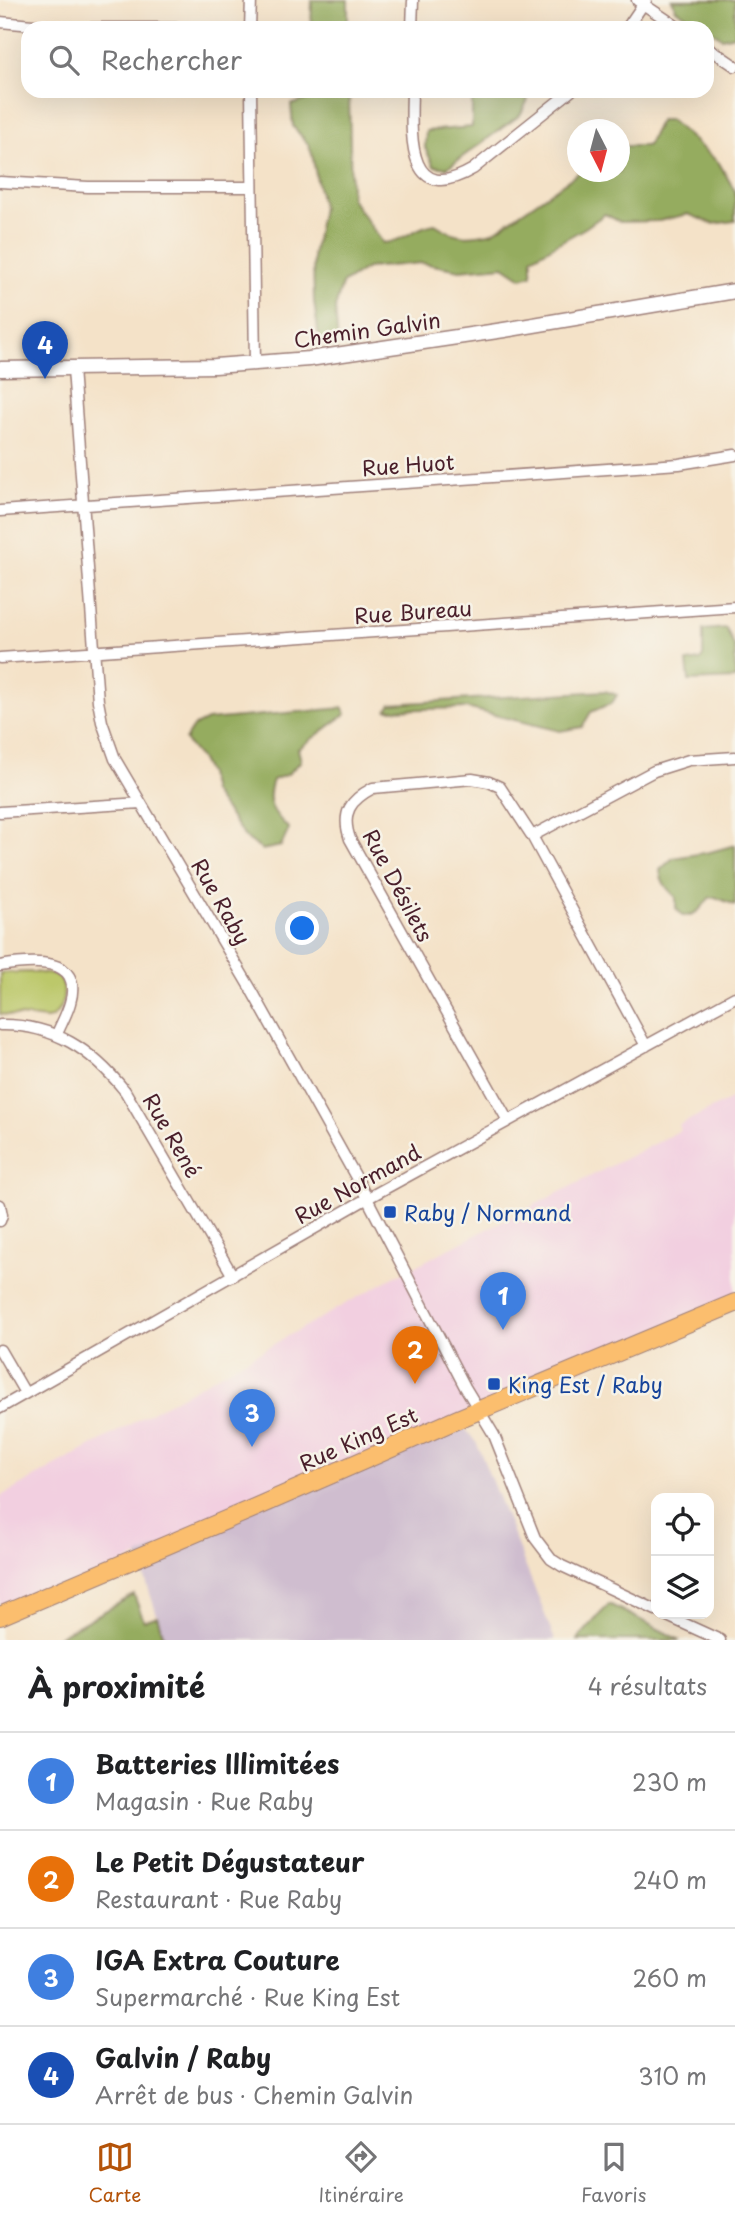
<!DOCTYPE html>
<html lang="fr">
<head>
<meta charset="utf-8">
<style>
  :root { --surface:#fff; --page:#f2f2f2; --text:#202124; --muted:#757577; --line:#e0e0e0; --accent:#b45309 }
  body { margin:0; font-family:"Playpen Sans",sans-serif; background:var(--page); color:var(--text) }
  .controls { position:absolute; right:21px; bottom:21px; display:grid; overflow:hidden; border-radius:14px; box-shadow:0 7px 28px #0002 }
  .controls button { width:63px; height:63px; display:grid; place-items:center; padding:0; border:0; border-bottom:2px solid var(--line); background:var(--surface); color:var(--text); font:35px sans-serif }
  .compass { position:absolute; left:567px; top:119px; width:63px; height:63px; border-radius:50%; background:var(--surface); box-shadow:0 7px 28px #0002; rotate:174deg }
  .you { position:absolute; left:303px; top:929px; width:24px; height:24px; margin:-18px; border:5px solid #fff; border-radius:50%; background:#1a73e8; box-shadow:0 0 0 10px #1a73e833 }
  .badge { display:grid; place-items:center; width:46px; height:46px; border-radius:50%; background:var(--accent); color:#fff; font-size:23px; font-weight:700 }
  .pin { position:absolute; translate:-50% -58px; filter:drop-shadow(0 2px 4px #0008) }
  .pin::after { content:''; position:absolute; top:37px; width:24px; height:21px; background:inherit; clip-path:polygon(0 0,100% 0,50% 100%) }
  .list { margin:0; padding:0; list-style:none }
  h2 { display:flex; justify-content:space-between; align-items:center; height:91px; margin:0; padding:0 28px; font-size:30px }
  h2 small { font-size:23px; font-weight:400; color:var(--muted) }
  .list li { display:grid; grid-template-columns:46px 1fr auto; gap:21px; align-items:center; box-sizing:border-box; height:98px; padding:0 28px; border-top:2px solid var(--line) }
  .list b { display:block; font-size:26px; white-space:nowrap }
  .list p { margin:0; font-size:23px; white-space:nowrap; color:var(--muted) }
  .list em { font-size:23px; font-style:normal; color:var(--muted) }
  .icon { flex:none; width:38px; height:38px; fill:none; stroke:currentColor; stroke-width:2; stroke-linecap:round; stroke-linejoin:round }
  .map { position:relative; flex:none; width:735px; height:1640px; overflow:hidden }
  .search { position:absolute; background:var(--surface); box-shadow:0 7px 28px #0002; left:21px; right:21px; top:21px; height:77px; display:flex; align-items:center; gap:18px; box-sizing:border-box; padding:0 24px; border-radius:21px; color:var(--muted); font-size:26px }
  .sheet { height:483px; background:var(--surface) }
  nav { display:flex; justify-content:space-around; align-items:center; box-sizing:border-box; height:98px; border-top:2px solid var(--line); background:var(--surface); font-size:19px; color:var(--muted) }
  nav a { display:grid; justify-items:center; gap:4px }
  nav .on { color:var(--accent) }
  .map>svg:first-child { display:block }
  .built { fill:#f2cfe0 }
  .industrial { fill:#cfbdcf }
  .green { fill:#bcc86a; stroke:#83744a; stroke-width:2 }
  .forest { fill:#95ac5e; stroke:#706644; stroke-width:2 }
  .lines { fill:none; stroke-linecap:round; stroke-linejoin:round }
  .minor-casing { stroke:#9f807a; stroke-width:13 }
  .tertiary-casing { stroke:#9f807a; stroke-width:17 }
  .primary-casing { stroke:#9f807a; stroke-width:20 }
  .minor { stroke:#fff; stroke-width:10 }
  .tertiary { stroke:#fff; stroke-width:14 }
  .primary { stroke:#fbbe6e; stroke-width:18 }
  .transit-dot { fill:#1a4fb4; stroke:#f7f3e8; stroke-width:2.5 }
  .labels { text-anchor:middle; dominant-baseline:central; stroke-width:5; stroke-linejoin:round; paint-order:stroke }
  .street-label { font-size:21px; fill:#4a1f2b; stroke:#f7f3e8 }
  .transit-label { font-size:21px; fill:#164399; stroke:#f7f3e8; text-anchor:start }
</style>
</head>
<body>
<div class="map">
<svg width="735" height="1640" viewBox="0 0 735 1640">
  <rect width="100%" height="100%" fill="#f7f3e8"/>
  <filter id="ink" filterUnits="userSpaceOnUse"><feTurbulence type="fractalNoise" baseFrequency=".0143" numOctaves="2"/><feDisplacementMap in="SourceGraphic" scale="14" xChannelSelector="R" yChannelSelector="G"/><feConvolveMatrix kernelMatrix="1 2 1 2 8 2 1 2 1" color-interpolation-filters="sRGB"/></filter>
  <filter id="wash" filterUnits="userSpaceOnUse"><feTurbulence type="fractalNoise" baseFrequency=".00686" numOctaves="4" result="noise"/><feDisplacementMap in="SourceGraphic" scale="28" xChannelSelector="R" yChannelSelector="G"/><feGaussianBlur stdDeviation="1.57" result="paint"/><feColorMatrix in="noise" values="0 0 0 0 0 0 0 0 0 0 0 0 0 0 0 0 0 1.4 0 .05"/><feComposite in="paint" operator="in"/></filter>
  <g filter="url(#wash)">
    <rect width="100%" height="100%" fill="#f4e2c8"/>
    <!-- built -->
    <path class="built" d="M735,1097V1303L0,1616V1497L390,1279L681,1130L679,1125Z"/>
    <!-- industrial -->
    <path class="industrial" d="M458,1419L477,1444L555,1640H165L138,1556Z"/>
    <!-- green -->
    <path class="green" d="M33,972C40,973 49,973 56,976C71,984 62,1017 47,1019L0,1014V973Z"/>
    <!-- forest -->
    <path class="forest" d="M312,0H348V28H311Z
      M672,0H735V35L722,38L676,9Z
      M324,91H349L351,198L383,243C406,241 413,227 435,224C457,238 467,238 493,232L580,172H620V146H647L660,120H670L719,163L735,191V221L713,224L688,214L659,221L620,222L605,214L585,228L532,258V275L522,278L504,266L460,270L422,263L367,268L342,284L335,308L338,344H320L314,302L313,256L322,207L312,154L308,144L293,126L291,105L323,94Z
      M472,91H522L528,100L520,115L447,168L434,166L425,148L426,131L472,127Z
      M726,628L735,648V679L689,681L687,662L700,660L703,656V630Z
      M605,691L617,695L612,703L591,712L582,727L560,731L466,708L387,710L391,704Z
      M343,708L346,714L298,749L301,761L288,774L273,780C265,803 272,812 289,829L281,846L262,850L245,837L212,792L208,774L201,760L185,740L193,727L207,720Z
      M735,845V905L715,897L709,898C702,908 696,916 683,916L676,908V897C667,889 661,882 660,870L673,858L710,852Z
      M134,1595L144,1621L157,1616L165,1640H52Z
      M609,1604L680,1640H577Z"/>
  </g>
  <g filter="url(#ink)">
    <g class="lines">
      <defs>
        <path id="minor" d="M637,0L679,28
          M0,22L65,28H176
          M250,28L251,0
          M412,28L413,0
          M627,28L646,0
          M707,47L735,66
          M251,91L255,363
          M412,91C411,134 406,208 473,169L571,91
          M0,182L88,187H251
          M73,369L98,701L102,722L115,759L252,991L357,1179L465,1387L494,1435L535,1538L551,1559L562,1566L656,1610
          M0,511L679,464L735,455
          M0,658L735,607
          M0,812L141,803
          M532,836L654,771L689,760L735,757
          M0,966C30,961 84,955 70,1003C67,1014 61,1024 57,1034
          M0,1025C54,1024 92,1050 125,1091L233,1276
          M508,1121L350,839C341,813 350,800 373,788L472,779L489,782L500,787L532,836L646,1046
          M0,1205L2,1215L0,1221
          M0,1350L25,1393
          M0,1408L366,1199L735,997
          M663,1614L720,1640"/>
        <path id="tertiary" d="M0,369L215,366L309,359L504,330L735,291"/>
        <path id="primary" d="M0,1616L254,1508L458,1419L735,1303"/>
      </defs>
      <!-- minor casing -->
      <use href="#minor" class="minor-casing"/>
      <!-- tertiary casing -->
      <use href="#tertiary" class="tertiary-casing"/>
      <!-- primary casing -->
      <use href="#primary" class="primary-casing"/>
      <!-- minor -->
      <use href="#minor" class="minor"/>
      <!-- tertiary -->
      <use href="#tertiary" class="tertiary"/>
      <!-- primary -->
      <use href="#primary" class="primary"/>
    </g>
  </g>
  <!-- markers -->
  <g class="transit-dot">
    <rect x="383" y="1205" width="14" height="14" rx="3.5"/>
    <rect x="487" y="1377" width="14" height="14" rx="3.5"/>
  </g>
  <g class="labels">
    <!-- street labels -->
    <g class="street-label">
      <text transform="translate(367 329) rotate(-8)">Chemin Galvin</text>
      <text transform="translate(408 464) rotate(-4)">Rue Huot</text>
      <text transform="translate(413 611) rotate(-4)">Rue Bureau</text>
      <text transform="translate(399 885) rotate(62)">Rue Désilets</text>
      <text transform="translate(222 901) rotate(60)">Rue Raby</text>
      <text transform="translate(173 1135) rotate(60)">Rue René</text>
      <text transform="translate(357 1183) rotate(-29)">Rue Normand</text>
      <text transform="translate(358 1438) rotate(-24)">Rue King Est</text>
    </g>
    <!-- transit labels -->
    <g class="transit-label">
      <text x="404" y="1212">Raby / Normand</text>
      <text x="508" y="1384">King Est / Raby</text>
    </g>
  </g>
</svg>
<div class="controls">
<button><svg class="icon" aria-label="locate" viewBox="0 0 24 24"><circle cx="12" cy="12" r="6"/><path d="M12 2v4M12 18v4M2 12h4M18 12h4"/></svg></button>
<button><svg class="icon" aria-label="layers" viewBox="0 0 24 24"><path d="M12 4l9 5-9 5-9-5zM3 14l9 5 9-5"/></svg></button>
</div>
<svg class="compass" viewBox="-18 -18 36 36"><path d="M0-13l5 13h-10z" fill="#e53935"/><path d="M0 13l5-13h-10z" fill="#757577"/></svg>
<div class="you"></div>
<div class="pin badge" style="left:503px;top:1330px;background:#3f7fe0">1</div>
<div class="pin badge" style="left:415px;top:1384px;background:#e8710a">2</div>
<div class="pin badge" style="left:252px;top:1447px;background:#3f7fe0">3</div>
<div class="pin badge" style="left:45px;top:379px;background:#1a4fb4">4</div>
<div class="search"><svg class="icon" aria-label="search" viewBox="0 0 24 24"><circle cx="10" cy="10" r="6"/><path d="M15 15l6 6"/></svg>Rechercher</div>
</div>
<section class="sheet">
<h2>À proximité<small>4 résultats</small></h2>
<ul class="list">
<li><span class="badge" style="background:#3f7fe0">1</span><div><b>Batteries Illimitées</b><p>Magasin · Rue Raby</p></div><em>230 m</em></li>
<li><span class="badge" style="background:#e8710a">2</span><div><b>Le Petit Dégustateur</b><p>Restaurant · Rue Raby</p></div><em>240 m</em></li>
<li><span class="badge" style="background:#3f7fe0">3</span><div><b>IGA Extra Couture</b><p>Supermarché · Rue King Est</p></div><em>260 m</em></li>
<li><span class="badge" style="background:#1a4fb4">4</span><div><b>Galvin / Raby</b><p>Arrêt de bus · Chemin Galvin</p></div><em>310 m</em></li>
</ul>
</section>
<nav>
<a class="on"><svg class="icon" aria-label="map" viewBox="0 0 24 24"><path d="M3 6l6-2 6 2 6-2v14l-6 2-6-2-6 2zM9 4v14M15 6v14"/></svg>Carte</a>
<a><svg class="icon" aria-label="directions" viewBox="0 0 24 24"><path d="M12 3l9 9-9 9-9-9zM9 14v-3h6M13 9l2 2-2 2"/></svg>Itinéraire</a>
<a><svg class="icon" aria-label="saved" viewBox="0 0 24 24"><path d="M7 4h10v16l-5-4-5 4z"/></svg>Favoris</a>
</nav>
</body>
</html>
